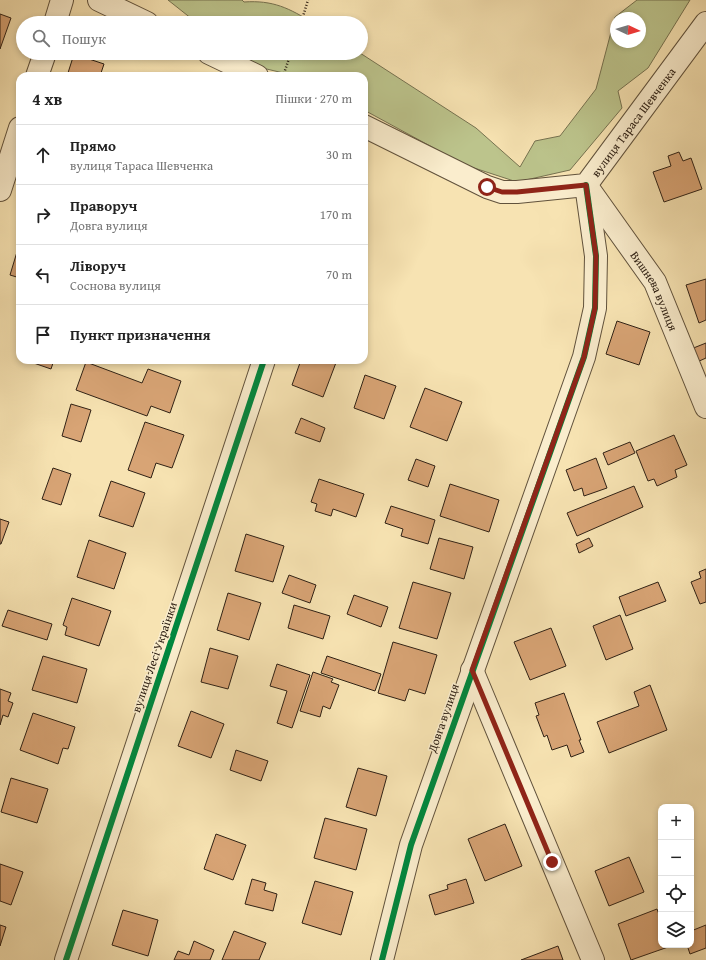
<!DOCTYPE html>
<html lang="uk">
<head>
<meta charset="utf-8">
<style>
  :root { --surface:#fff; --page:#f2f2f2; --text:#222; --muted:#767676; --line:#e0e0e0 }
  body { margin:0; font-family:"Gentium Book Plus",serif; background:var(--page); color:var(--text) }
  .controls { position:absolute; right:12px; bottom:12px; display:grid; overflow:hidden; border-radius:8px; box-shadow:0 2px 6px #0003 }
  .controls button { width:36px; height:36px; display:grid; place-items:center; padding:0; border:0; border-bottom:1px solid var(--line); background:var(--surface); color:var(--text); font:20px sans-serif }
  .compass { position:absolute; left:610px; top:12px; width:36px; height:36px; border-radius:50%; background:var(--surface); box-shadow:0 2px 6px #0003; rotate:94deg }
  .stop { position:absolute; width:12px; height:12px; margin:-9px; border:3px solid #8f2418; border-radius:50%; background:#fff }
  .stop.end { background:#8f2418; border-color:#fff; box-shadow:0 1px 4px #0008 }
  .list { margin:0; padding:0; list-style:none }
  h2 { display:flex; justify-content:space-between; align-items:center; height:52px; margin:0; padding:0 16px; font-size:17px }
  h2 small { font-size:13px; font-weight:400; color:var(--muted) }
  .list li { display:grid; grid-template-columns:26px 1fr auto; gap:12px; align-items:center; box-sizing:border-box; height:60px; padding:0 16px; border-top:1px solid var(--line) }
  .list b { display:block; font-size:15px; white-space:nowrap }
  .list p { margin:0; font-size:13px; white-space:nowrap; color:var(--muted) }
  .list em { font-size:13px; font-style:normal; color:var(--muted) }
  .icon { flex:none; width:22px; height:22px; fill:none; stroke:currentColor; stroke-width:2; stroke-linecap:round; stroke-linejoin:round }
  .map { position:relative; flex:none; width:706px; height:960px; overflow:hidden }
  .search { position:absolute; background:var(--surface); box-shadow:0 2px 6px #0003; left:16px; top:16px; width:352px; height:44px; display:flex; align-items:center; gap:10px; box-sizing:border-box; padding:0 14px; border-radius:22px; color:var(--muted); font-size:15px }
  .panel { position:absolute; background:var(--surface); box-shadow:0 2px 6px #0003; left:16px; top:72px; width:352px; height:292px; border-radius:12px }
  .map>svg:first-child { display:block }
  .green { fill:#bcc48c; stroke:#767250; fill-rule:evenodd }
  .building { fill:#d8a475; stroke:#2f2115 }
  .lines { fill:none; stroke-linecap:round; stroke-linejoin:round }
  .street-casing { stroke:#61523c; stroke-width:24 }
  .path { stroke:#2f2115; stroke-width:2.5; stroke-dasharray:1 2; stroke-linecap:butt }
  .street { stroke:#faedcd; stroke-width:22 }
  .cycleway-casing { stroke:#faedcd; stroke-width:8 }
  .cycleway { stroke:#00873e; stroke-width:6 }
  .route { stroke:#8f2418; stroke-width:5 }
  .labels { text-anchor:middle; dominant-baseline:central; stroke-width:3; stroke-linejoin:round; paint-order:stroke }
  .street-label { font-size:12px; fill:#2f2115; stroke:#faedcd }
</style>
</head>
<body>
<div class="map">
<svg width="706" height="960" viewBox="0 0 706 960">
  <rect width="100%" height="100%" fill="#f7e3b2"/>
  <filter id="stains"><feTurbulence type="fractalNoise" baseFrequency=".005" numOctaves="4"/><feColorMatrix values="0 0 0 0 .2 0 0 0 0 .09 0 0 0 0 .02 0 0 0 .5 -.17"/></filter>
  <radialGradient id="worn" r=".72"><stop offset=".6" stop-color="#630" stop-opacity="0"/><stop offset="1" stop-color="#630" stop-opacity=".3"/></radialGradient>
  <!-- green -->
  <path class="green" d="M168,0H242L244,2C273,0 289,8 313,23H197Z
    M637,0H690L648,68L618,91L622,108L570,170L517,182L465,165L364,110V76H296L254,66L237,53H360L476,128L520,167L535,141L560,136L596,89L615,17ZM616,18H640V42H616Z"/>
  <!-- building -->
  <path class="building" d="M0,14L11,18L0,49Z
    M74,54L104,64L100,76H67Z
    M679,152L683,161L691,158L702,189L664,202L653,172L671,166L668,156Z
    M20,242V278L10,275Z
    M706,279V320L699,323L686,285Z
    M617,321L650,332L639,365L606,354Z
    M706,343V358L697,362L691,349Z
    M25,360H54L51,369Z
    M301,360H337L323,397L292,385Z
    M86,362L142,383L148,369L181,381L170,413L151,406L147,416L76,390Z
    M365,375L396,386L384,419L354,408Z
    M425,388L462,402L447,441L410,427Z
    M71,404L91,410L81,442L62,436Z
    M301,418L325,428L320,442L295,433Z
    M145,422L184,435L172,468L156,463L151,478L128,470Z
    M674,435L687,465L675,470L677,477L657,486L654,479L648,481L636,451Z
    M630,442L635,453L608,465L603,453Z
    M596,458L607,488L584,496L582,488L574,491L566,470Z
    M416,459L435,466L428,487L408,480Z
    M53,468L71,474L61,505L42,499Z
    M319,479L364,494L356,517L333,509L331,516L315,511L317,504L311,502Z
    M111,481L145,493L133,527L99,516Z
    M450,484L499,500L489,532L440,516Z
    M634,486L643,507L577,536L567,513Z
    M391,506L435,520L428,544L401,536L403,529L385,523Z
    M0,519L9,522L1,544H0Z
    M246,534L284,546L273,582L235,571Z
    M439,538L473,547L464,579L430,569Z
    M589,538L593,546L579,553L576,544Z
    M89,540L126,553L114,589L77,577Z
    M706,569V602L700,604L691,582L701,578L699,572Z
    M289,575L316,585L310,603L282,593Z
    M413,582L451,593L437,639L399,628Z
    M658,582L666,601L626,616L619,597Z
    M228,593L261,603L249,640L217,630Z
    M354,595L388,607L381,627L347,614Z
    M72,598L111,611L99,646L65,635L67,627L63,625Z
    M294,605L330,616L323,639L288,628Z
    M8,610L52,624L47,640L2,626Z
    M620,615L633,649L606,660L593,626Z
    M551,628L566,666L530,680L514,642Z
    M393,642L437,655L425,694L409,689L405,701L378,693Z
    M210,648L238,656L228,689L201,682Z
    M43,656L87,669L77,703L32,690Z
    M327,656L381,674L375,691L321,673Z
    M277,664L310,675L292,728L277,723L287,691L270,686Z
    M313,672L333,679L331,682L339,685L330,709L323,706L320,717L300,711Z
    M650,685L667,730L609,753L597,722L639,706L634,692Z
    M0,689L11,693L8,701L13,703L8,717L3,715L0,725Z
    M564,693L581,740H579L584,752L571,757L567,745L552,750L547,735L544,737L536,716L539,715L535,703Z
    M191,711L224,724L211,758L178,746Z
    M33,713L75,727L68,749L63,748L58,764L20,750Z
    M236,750L268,761L261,781L230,770Z
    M358,768L387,776L376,816L346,807Z
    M11,778L48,789L37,823L1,812Z
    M325,818L367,829L356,870L314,858Z
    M505,824L522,866L485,881L468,839Z
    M216,834L246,845L233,880L204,869Z
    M629,857L644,892L609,906L595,871Z
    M0,864L23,872L11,905L0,901Z
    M252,879L266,883L264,890L277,894L273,911L245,904Z
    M466,879L474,903L435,915L429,895L448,889L447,885Z
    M315,881L353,892L341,935L302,923Z
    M657,909L661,920V945L671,946L631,960L618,924Z
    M123,910L158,920L148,956L112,945Z
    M0,925L6,927L0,946Z
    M706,925V948L690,954L687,945H691V931Z
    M234,931L266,943L259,960H222Z
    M194,941L214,950L210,960H174L178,951L189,955Z
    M558,946L563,960H521Z"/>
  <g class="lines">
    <defs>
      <g id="street">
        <path d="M99,0L147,23"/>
        <path d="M55,23L62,0"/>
        <path d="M209,53L257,76"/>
        <path d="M37,76L45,53"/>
        <path id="s1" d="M364,126L487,187L502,192H517L586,185L706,23"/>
        <path id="s2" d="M588,188L655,282L706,407"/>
        <path d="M0,190L20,128"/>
        <path d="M472,670L593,960"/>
        <path d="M66,960L264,360"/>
        <path d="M382,960L411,845L584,357L595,308L596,256L586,185"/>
      </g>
    </defs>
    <!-- street casing -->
    <use href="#street" class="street-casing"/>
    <!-- path -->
    <path class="path" d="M301,23L308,0
      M283,76L291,53"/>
    <!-- street -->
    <use href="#street" class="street"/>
    <defs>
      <path id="cycleway" d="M66,960L264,360
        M382,960L411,845L584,357L595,308L596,256L586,185"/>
    </defs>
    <!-- cycleway casing -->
    <use href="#cycleway" class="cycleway-casing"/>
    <!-- cycleway -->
    <use href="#cycleway" class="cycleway"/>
  </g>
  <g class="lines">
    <!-- route -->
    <path class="route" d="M487,187L502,192H517L586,185L596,256L595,308L584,357L472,670L552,862"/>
  </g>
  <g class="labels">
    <!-- street labels -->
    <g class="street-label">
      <text stroke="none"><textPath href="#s1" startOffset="316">вулиця Тараса Шевченка</textPath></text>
      <text stroke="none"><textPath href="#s2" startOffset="123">Вишнева вулиця</textPath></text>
      <text transform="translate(154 657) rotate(-71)">вулиця Лесі Українки</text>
      <text transform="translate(443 718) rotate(-71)">Довга вулиця</text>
    </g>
  </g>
  <rect width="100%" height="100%" filter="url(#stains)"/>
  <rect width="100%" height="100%" fill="url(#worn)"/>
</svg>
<div class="controls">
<button>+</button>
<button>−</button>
<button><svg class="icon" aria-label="locate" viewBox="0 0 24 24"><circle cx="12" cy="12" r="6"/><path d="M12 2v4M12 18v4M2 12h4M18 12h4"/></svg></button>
<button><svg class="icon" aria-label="layers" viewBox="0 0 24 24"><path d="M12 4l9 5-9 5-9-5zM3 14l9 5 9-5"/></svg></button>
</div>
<svg class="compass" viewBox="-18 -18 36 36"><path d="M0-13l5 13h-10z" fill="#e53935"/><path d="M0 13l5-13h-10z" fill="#767676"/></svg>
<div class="stop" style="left:487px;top:187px"></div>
<div class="stop end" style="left:552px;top:862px"></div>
<div class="search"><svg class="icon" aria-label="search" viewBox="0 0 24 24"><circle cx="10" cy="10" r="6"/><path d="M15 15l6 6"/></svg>Пошук</div>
<section class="panel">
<h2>4 хв<small>Пішки · 270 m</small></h2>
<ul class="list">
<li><svg class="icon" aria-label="ahead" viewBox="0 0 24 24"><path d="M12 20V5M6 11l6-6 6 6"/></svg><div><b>Прямо</b><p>вулиця Тараса Шевченка</p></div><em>30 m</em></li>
<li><svg class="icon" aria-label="right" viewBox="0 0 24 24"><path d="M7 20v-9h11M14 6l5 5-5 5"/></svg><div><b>Праворуч</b><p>Довга вулиця</p></div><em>170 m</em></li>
<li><svg class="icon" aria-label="left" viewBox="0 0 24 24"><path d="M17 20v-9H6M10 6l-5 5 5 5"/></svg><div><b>Ліворуч</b><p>Соснова вулиця</p></div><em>70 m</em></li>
<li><svg class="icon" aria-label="arrive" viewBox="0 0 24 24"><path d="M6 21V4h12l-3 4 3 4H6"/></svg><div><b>Пункт призначення</b></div></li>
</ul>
</section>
</div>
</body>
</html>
